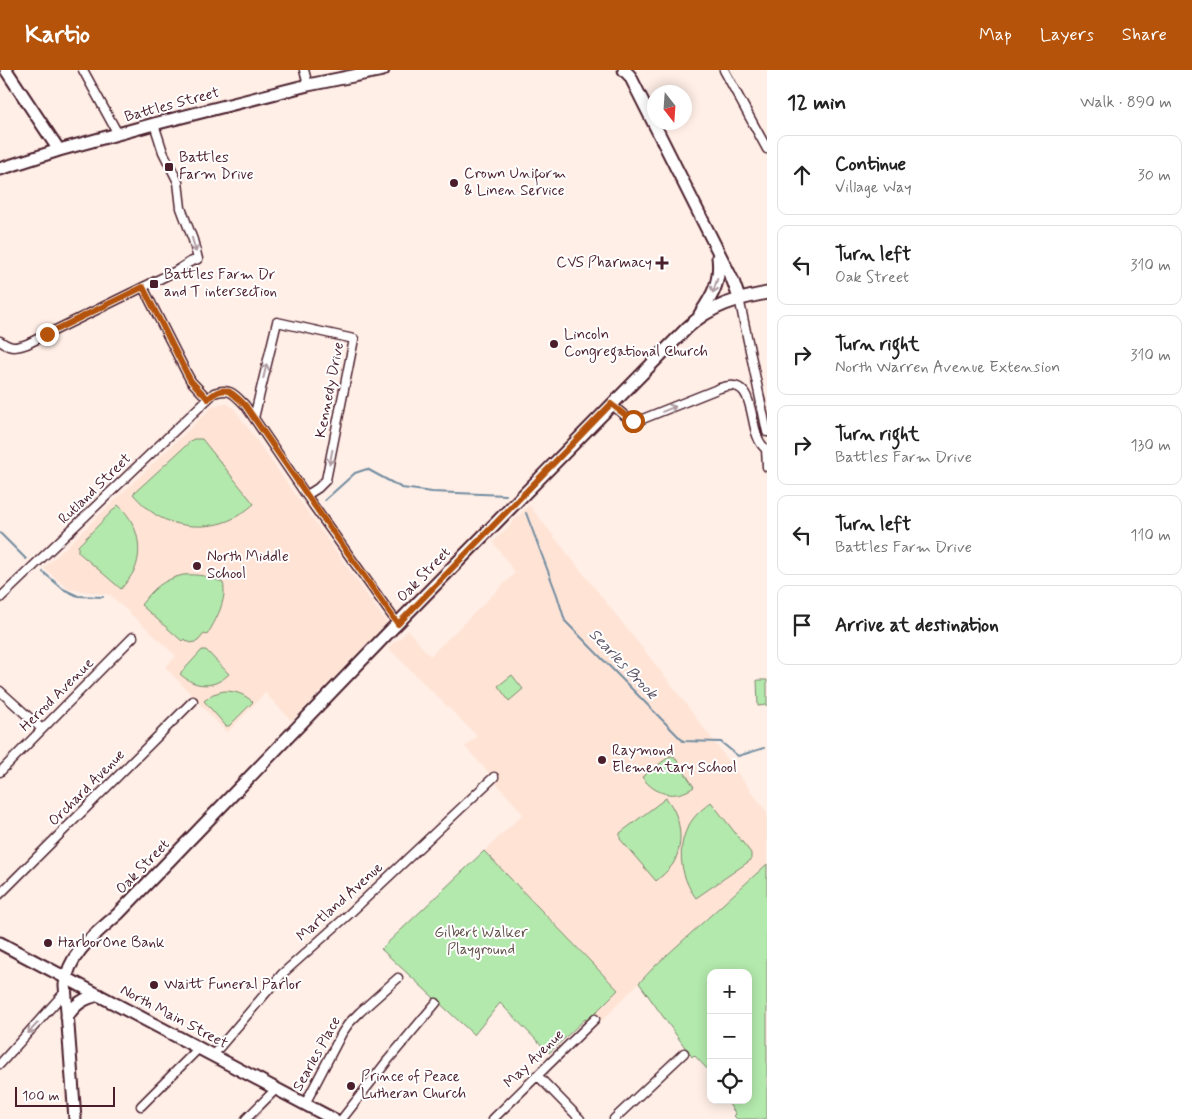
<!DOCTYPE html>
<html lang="en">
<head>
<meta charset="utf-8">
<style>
  :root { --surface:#fff; --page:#f2f2f2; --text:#222; --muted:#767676; --line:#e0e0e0; --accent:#b45309 }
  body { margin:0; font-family:Mynerve,sans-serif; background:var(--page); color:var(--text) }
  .controls { position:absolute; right:15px; bottom:15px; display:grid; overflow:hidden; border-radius:10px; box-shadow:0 2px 12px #0003 }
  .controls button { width:45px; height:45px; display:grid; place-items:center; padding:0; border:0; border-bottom:1px solid var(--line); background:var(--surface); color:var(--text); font:25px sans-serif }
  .compass { position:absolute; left:647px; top:15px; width:45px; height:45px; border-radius:50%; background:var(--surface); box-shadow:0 2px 12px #0003; rotate:163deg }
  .scale { position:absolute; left:15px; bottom:12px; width:100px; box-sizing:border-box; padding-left:5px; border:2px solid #4a1f2b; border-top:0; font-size:14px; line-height:18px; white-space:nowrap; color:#4a1f2b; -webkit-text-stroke:4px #fff; paint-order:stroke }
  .stop { position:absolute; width:15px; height:15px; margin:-11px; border:4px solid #b45309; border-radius:50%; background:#fff }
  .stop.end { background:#b45309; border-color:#fff; box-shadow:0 1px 5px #0008 }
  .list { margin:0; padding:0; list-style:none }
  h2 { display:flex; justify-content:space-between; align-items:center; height:65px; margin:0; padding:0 20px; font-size:21px }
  h2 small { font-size:16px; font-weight:400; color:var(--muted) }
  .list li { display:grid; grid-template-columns:32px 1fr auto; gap:15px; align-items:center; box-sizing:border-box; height:80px; margin:0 10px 10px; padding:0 10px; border:1px solid var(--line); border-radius:10px }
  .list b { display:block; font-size:19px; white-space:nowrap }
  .list p { margin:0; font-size:16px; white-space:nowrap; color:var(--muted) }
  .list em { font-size:16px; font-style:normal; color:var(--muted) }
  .icon { flex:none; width:28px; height:28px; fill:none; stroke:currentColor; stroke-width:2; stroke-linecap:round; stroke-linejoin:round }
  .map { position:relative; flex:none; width:767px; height:1049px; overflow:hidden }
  header { display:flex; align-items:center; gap:30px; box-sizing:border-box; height:70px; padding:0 25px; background:var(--accent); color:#fff }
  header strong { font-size:24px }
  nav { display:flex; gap:28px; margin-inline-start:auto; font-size:18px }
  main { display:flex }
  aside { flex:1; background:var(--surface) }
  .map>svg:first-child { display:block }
  .built { fill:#ffe4d6 }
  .green { fill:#b3e9ac; stroke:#7e846c }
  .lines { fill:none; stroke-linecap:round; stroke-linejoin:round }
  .stream { stroke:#728ca0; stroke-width:2 }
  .street-casing { stroke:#4a1f2b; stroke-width:11 }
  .secondary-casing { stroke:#4a1f2b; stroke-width:15 }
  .street { stroke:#fff; stroke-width:8 }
  .secondary { stroke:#fff; stroke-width:11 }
  .oneway { stroke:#ae9aa0 }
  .route { stroke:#b45309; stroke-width:6 }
  .poi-dot { fill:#4a1f2b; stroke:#fff; stroke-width:2 }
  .labels { text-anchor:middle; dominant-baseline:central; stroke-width:4; stroke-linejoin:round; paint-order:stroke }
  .street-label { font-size:15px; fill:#4a1f2b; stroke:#fff }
  .poi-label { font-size:15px; fill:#4a1f2b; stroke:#fff; text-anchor:start }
  .park-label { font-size:15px; fill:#64524b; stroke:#fff }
  .water-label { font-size:16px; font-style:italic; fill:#5e5566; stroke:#fff }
</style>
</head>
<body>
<header>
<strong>Kartio</strong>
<nav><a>Map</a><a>Layers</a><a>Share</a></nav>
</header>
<main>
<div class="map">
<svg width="767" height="1049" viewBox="0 0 767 1049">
  <rect width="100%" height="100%" fill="#ffefe7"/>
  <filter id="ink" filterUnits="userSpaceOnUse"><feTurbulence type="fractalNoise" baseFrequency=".02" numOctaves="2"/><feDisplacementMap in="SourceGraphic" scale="10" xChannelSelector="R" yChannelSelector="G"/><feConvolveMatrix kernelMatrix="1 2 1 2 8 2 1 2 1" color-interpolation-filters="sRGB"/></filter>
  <g filter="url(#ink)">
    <!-- built -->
    <path class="built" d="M223,333L229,334L234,338L387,553L292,651L265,623L227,663L165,597L176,586L110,525L68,519L44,498L213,336Z
      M529,435L671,614L767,742V794L655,896L602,951L595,943L618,920L484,781L523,744L497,714L488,702L465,677L477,666L388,578L396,570L397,571L408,560L430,586L515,503L493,472Z"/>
    <!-- green -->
    <path class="green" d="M193,369H202L254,434C247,440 240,445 232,449C209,460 177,458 156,445C147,439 140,432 133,424Z
      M118,435C136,450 144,477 135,499C131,507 126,513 121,519L78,482V476Z
      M183,505C197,504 211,506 223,513C228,529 215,552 207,565L204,564L198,571L191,573L184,569L182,571L141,535C153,519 162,510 183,505Z
      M202,580H206L229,604C214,619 195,618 180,604Z
      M512,605L523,619L509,631L498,616Z
      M757,610H767V635L758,636Z
      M224,621C236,621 244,624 253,632L229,656H226L204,631L213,624Z
      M670,686H674L694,717C675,730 655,725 642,707Z
      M666,728C681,746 685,773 673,794C668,801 662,806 656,811L620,769V763Z
      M711,732L751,783V790L696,828C679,806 675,772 693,749C698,742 704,738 711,732Z
      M484,781L618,920L587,951L585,949L549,983L500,933L474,965L381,879Z
      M767,794V1049H737L734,1046L736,1044L726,1030H748V903H711V1003L694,985L692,987L639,913L655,896Z"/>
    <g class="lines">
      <!-- stream -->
      <path class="stream" d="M325,430L355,403L367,399L402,418L432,422L506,425
        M526,443L557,525L565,551L683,671L721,672L738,686L764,678
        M0,463L26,489
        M43,502L63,519L78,526L103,527"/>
      <defs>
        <path id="street" d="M83,0L118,64
          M304,0L308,15
          M724,0L767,79
          M143,217L186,302L191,311L208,329
          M739,228L767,362
          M0,271C11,279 15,278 27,274L176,201L190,192L198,189L193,170L181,138L178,112L163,82L154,54
          M611,334L630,350L635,352L720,318C761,303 745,365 766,379L767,397
          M254,348L277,252L354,269L326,410L318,418L307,425
          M0,528L214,323C230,317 235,325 245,335L313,435L398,554
          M0,621L42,659
          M0,702L133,567
          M0,824L193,631
          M213,985L282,904L347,846L494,707
          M0,994L65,922
          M537,1005L580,1049
          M305,1034L342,963L349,953L360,942L398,908
          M141,1036L199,978
          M246,1049L276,1019
          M342,1049L388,990L436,933
          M493,1049L595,949
          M614,1049L684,983"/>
        <path id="secondary" d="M6,0L59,80
          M624,0L630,6L733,211L739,228
          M0,99L59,80L154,54L308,15L383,0
          M700,244C713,225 721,211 718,187
          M0,873L333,1049
          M67,947C75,934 84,928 99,925
          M75,1049L65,915C68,883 97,863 118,844L388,563L688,257C712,235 736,229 767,223"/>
      </defs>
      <!-- street casing -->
      <use href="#street" class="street-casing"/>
      <!-- secondary casing -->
      <use href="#secondary" class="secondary-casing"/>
      <!-- street -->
      <use href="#street" class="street"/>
      <!-- secondary -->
      <use href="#secondary" class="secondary"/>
    </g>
    <!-- one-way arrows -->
    <defs><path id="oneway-shaft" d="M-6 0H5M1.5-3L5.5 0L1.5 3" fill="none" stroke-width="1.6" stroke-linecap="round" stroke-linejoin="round" transform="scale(1.25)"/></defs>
    <g class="oneway">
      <use href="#oneway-shaft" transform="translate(194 175) rotate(74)"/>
      <use href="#oneway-shaft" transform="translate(715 216) rotate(108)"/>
      <use href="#oneway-shaft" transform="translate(265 301) rotate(-77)"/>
      <use href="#oneway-shaft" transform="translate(669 339) rotate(-22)"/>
      <use href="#oneway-shaft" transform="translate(331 387) rotate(101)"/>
      <use href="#oneway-shaft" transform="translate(33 958) rotate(133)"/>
    </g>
  </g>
  <g class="lines" filter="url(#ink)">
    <!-- route -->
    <path class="route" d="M47,264L143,217L186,302L191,311L208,329C224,313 232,322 245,335L314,435L398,554L611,334L633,351"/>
  </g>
  <!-- markers -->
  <g class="poi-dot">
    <rect x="164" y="92" width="10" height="10" rx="2.5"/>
    <circle cx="454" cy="113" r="5"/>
    <path d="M659.5 185.5h5v5h5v5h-5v5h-5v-5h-5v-5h5z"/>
    <rect x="149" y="209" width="10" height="10" rx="2.5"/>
    <circle cx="554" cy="274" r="5"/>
    <circle cx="197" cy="496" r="5"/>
    <circle cx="602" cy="690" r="5"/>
    <circle cx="48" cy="873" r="5"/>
    <circle cx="154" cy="915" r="5"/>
    <circle cx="351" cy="1016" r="5"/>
  </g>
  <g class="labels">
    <!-- street labels -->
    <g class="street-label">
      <text transform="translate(172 35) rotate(-15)">Battles Street</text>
      <text transform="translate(330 320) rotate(-79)">Kennedy Drive</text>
      <text transform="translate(95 419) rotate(-44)">Rutland Street</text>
      <text transform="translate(424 505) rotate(-46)">Oak Street</text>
      <text transform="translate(57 625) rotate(-45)">Herrod Avenue</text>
      <text transform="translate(87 718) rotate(-45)">Orchard Avenue</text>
      <text transform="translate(143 797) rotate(-46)">Oak Street</text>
      <text transform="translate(340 832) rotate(-42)">Martland Avenue</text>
      <text transform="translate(174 947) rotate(28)">North Main Street</text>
      <text transform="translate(317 984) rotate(-61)">Searles Place</text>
      <text transform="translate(534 989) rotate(-44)">May Avenue</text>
    </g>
    <!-- poi labels -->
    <g class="poi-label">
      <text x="179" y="88">Battles<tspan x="179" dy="17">Farm Drive</tspan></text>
      <text x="464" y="104">Crown Uniform<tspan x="464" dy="17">&amp; Linen Service</tspan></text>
      <text x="652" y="193" text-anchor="end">CVS Pharmacy</text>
      <text x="164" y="205">Battles Farm Dr<tspan x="164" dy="17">and T intersection</tspan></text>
      <text x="564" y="265">Lincoln<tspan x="564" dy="17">Congregational Church</tspan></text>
      <text x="207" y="487">North Middle<tspan x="207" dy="17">School</tspan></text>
      <text x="612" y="681">Raymond<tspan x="612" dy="17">Elementary School</tspan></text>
      <text x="58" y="873">HarborOne Bank</text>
      <text x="164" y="915">Waitt Funeral Parlor</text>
      <text x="361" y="1007">Prince of Peace<tspan x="361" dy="17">Lutheran Church</tspan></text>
    </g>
    <!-- park labels -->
    <g class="park-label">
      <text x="481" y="863">Gilbert Walker<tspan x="481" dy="17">Playground</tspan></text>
    </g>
    <!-- water labels -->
    <g class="water-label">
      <text transform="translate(623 594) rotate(46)">Searles Brook</text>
    </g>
  </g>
</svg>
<div class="controls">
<button>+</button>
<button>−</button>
<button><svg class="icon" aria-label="locate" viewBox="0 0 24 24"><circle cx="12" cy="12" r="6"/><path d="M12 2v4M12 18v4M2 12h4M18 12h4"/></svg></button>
</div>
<svg class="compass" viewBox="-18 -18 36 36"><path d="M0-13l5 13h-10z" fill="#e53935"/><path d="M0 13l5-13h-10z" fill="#767676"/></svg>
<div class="scale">100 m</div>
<div class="stop" style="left:633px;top:351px"></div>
<div class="stop end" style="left:47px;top:264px"></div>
</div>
<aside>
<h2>12 min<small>Walk · 890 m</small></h2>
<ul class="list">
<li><svg class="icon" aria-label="ahead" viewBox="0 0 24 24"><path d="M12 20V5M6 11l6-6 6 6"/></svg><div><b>Continue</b><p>Village Way</p></div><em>30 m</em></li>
<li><svg class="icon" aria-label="left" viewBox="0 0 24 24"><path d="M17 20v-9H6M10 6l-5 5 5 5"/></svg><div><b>Turn left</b><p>Oak Street</p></div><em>310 m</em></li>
<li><svg class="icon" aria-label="right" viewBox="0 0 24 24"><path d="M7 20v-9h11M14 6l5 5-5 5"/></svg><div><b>Turn right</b><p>North Warren Avenue Extension</p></div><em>310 m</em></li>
<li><svg class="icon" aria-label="right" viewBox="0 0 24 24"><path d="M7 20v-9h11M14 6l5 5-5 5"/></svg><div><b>Turn right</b><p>Battles Farm Drive</p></div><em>130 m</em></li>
<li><svg class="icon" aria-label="left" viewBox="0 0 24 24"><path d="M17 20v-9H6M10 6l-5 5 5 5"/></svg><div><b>Turn left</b><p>Battles Farm Drive</p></div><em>110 m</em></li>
<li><svg class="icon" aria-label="arrive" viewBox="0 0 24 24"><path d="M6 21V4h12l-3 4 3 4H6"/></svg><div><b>Arrive at destination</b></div></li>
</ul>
</aside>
</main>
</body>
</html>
